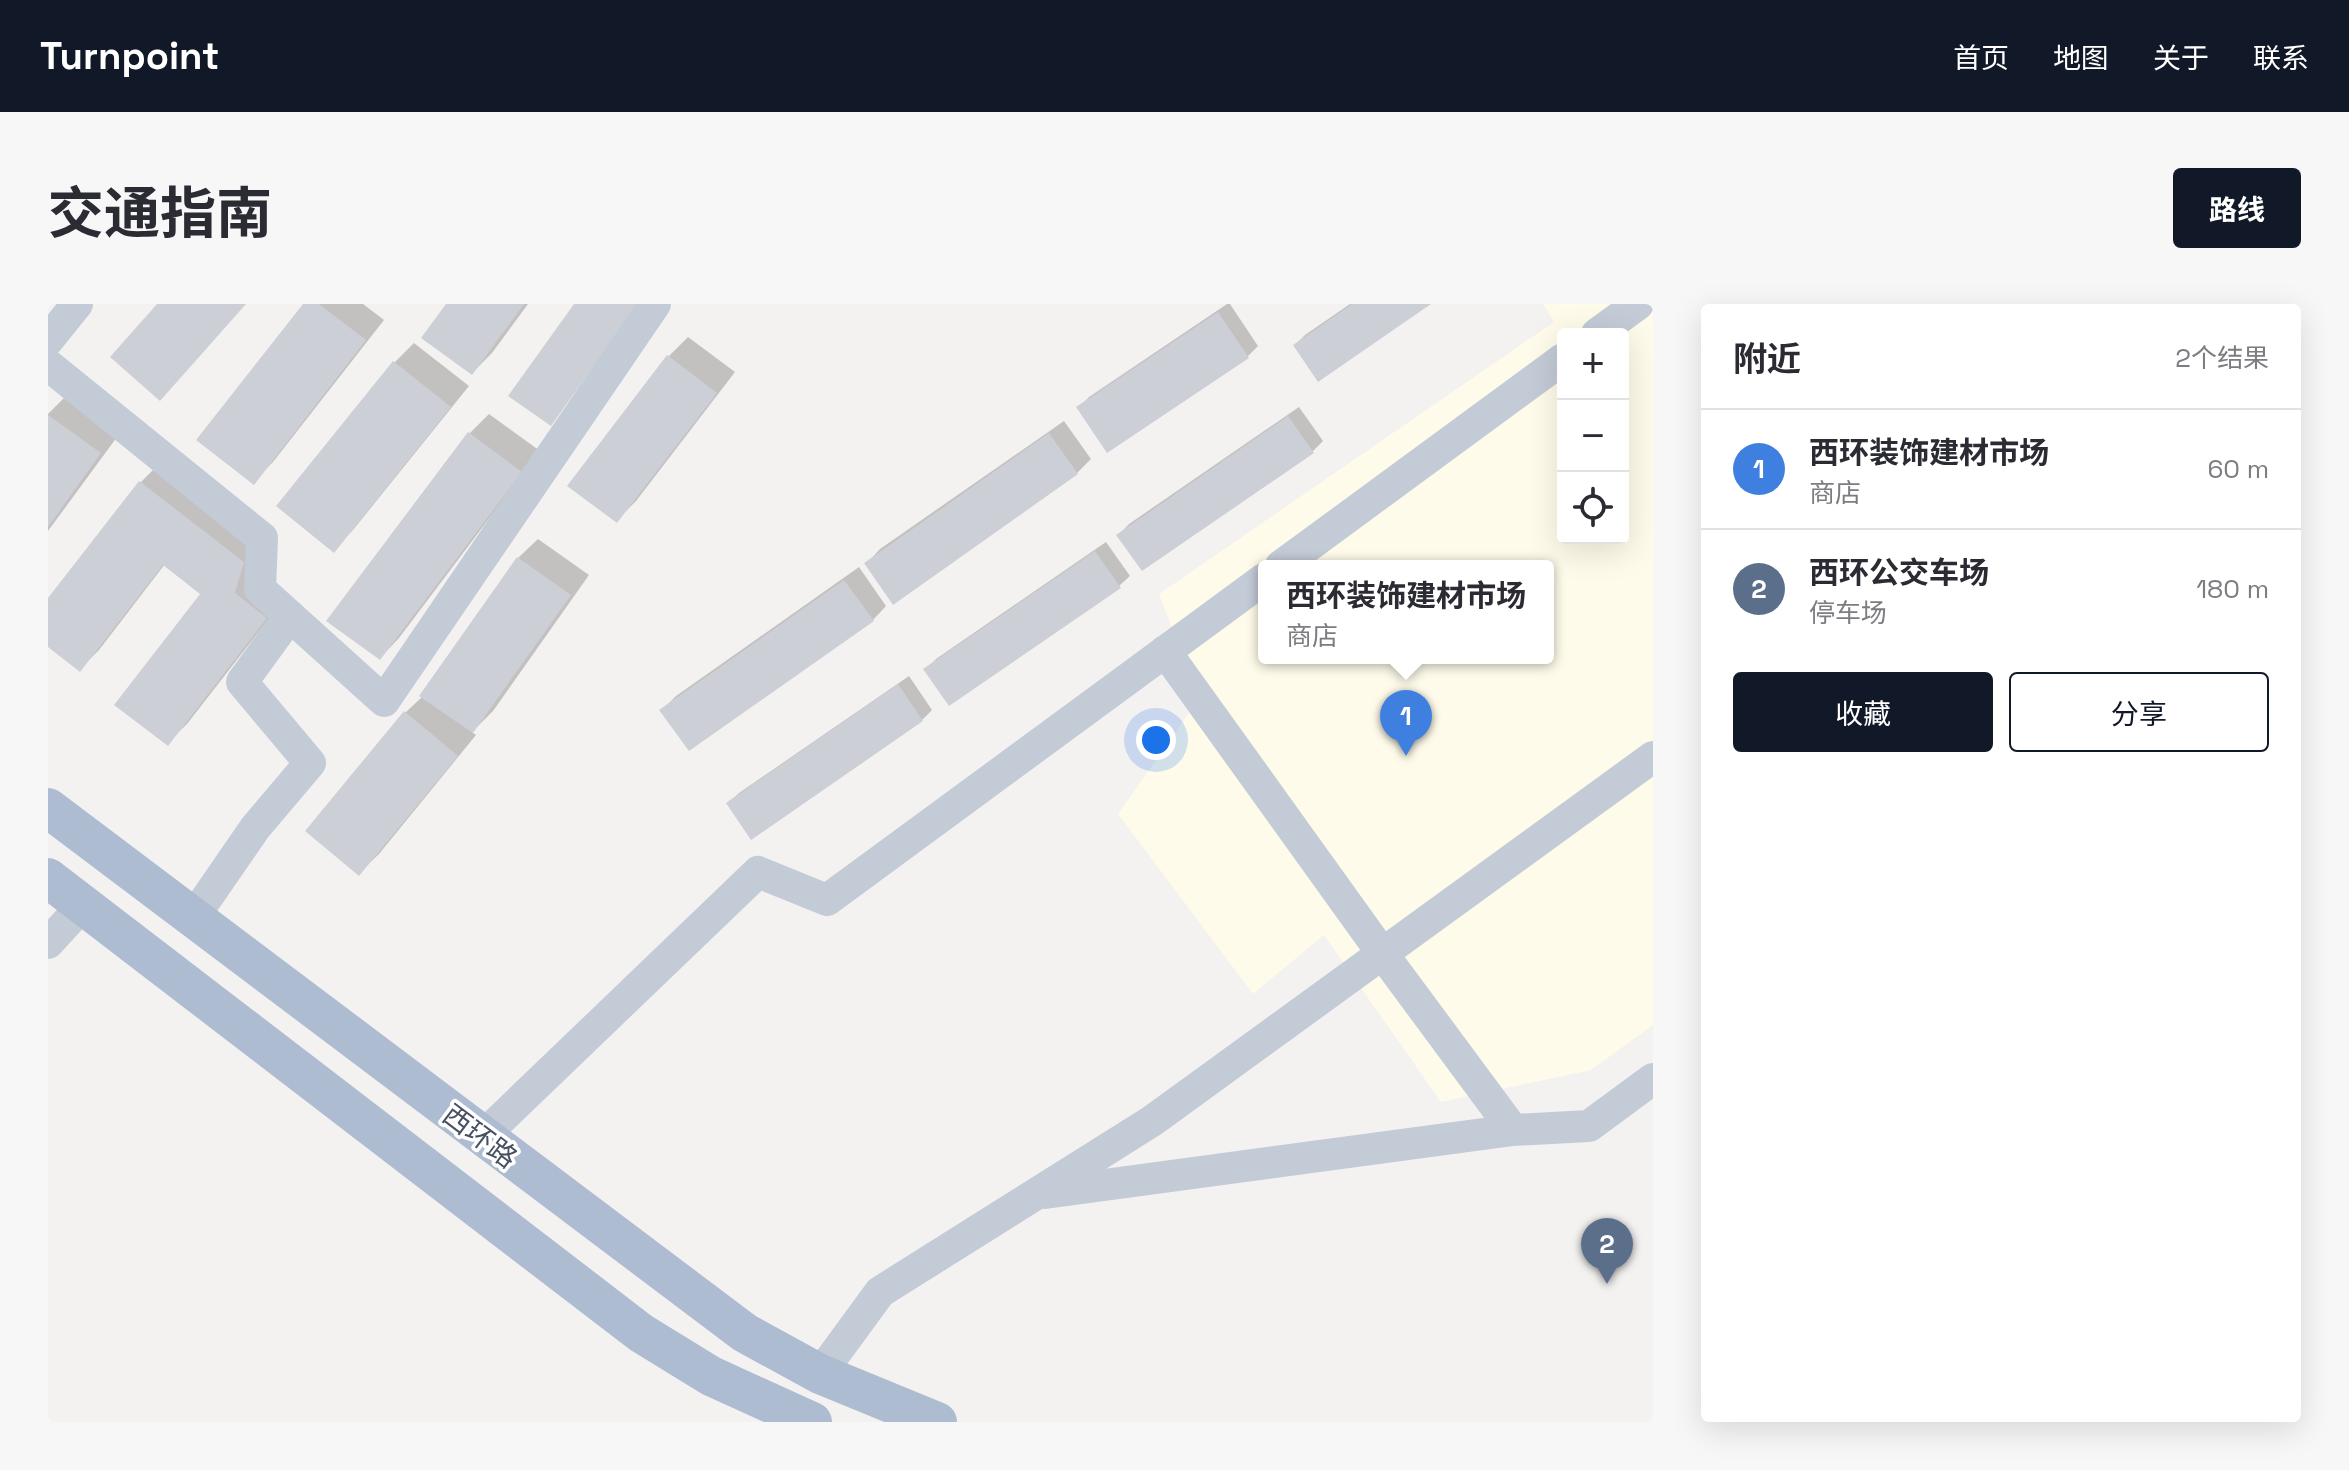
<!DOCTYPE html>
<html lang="zh">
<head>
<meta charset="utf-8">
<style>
  :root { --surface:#fff; --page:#f7f7f7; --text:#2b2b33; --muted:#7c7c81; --line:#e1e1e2; --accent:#111827 }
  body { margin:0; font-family:"Space Grotesk","Noto Sans SC",sans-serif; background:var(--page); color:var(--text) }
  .controls { position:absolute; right:24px; top:24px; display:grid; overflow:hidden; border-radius:8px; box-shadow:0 8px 32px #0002 }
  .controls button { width:72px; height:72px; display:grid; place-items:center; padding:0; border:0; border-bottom:2px solid var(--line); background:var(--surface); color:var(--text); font:40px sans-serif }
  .you { position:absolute; left:1108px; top:436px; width:28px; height:28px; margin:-20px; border:6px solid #fff; border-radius:50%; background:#1a73e8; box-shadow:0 0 0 12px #1a73e833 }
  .badge { display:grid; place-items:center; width:52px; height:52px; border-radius:50%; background:var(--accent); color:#fff; font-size:26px; font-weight:700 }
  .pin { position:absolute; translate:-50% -66px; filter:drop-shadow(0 2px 4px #0008) }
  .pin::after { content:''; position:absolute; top:42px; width:28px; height:24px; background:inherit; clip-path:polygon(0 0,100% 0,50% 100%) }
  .popup { position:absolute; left:1210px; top:256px; width:296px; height:104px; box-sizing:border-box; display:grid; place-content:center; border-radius:8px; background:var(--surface); filter:drop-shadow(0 2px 6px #0005); font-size:26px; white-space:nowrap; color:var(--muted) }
  .popup b { font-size:30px; color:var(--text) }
  .popup::after { content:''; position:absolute; left:50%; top:100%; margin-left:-16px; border:16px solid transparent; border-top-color:var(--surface) }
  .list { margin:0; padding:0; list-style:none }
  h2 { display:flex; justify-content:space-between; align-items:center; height:104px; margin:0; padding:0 32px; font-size:34px }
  h2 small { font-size:26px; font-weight:400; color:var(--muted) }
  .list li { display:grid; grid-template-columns:52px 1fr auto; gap:24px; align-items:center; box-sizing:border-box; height:120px; padding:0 32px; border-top:2px solid var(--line) }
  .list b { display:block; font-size:30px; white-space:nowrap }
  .list p { margin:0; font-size:26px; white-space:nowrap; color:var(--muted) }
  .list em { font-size:26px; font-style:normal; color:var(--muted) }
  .actions { display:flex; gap:16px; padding:24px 32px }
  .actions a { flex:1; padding:18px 0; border:2px solid var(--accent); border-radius:8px; text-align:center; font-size:28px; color:var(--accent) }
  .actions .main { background:var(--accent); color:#fff }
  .icon { flex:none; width:44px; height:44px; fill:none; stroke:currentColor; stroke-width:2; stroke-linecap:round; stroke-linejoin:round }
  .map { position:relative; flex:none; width:1605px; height:1118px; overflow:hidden; border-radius:8px }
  header { display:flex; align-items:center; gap:48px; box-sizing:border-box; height:112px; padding:0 40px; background:var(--accent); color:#fff }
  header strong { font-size:38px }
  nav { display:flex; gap:44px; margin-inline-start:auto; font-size:28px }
  .intro { display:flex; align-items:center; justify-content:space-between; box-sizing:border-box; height:192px; padding:0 48px }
  h1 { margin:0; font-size:56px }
  .button { padding:20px 36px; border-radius:8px; background:var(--accent); color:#fff; font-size:28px; font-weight:700 }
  main { display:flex; gap:48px; padding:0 48px }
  aside { flex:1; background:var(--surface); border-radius:8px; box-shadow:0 8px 32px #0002 }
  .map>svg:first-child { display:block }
  .commercial { fill:#fefbea; fill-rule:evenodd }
  .shadow { fill:#0003 }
  .building { fill:#cdcfd7 }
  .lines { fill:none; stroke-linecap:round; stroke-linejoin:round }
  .minor { stroke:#c3cbd7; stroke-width:32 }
  .major { stroke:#aebcd2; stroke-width:40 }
  .labels { text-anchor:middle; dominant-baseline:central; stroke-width:7; stroke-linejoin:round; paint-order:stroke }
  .street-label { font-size:28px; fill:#475161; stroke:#fff }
</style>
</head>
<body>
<header>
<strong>Turnpoint</strong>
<nav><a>首页</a><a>地图</a><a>关于</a><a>联系</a></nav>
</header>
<div class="intro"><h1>交通指南</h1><a class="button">路线</a></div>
<main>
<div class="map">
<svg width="1605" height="1118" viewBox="0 0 1605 1118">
  <rect width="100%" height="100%" fill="#f4f1f1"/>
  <!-- commercial -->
  <path class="commercial" d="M1495,0H1605V721L1543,766L1393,798L1276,631L1205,690L1070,510L1151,395L1111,290L1506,18ZM1515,30H1575V234H1515ZM1216,262H1500V354H1216Z"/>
  <!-- shadow -->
  <path class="shadow" d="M257,0H315L336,16L225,158L205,178Z
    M401,0H480L444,49L424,69Z
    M1179,0H1182L1210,42L1200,52L1060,146L1031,103L1041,93Z
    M1302,0H1379L1247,41L1257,31Z
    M640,33L687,68L588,197L568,217L620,53Z
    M366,39L421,82L305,226L285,246L231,202L347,58Z
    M19,91L72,129L0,227V110Z
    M1251,103L1275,137L1265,147L1071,231L1081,220Z
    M441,110L492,147L351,334L332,354L422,129Z
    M1016,117L1043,155L1029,169L819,259L832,245Z
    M112,159L215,238L205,269L237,294L139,420L119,439L155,289L117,260L51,346L32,365L0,341V298L92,179Z
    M490,235L541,271L445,407L424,428L428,431L331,550L311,569L357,409L375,392L470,254Z
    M1058,238L1082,272L1071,282L878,366L888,355Z
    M811,263L838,302L825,316L614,406L628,392Z
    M861,372L884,406L874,416L680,499L691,489Z"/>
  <!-- building -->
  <path class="building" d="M109,0H198L112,97L62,53Z
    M255,0H271L318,36L206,181L148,136Z
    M398,0H476L424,71L373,34Z
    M526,0H590L503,122L460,92Z
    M1304,0H1383L1270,78L1245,41Z
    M1170,8L1201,54L1059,149L1028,103Z
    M619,51L669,89L569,219L519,182Z
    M345,57L403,103L286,249L228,202Z
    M0,111L53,149L0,223Z
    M1240,112L1266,149L1094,267L1068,231Z
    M420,128L474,168L332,356L278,317Z
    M1001,129L1030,170L845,301L816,259Z
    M91,177L196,258L187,289L219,314L120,442L66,401L152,290L115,261L32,368L0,343V294Z
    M1047,247L1073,284L901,402L875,365Z
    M469,253L523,291L425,429L371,392Z
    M796,276L826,317L641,447L611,406Z
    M850,380L875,417L703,536L678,499Z
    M356,407L410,452L311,572L257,527Z"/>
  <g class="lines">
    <!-- minor -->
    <path class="minor" d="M1549,30L1590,0
      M0,36L29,0
      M0,61L214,234L212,285L336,397L607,0
      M1233,262L1515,55
      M1117,347L1334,649L1465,826L1541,822L1605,775
      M145,614L207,524L262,459L194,378L242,312
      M0,639L35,601
      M434,833L710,568L779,596L1216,275
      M997,889L1465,826
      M772,1070L832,988L1104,817L1605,453"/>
    <!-- major -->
    <path class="major" d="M0,504L697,1029L772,1070L889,1118
      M0,574L593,1029L663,1072L764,1118"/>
  </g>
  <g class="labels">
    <!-- street labels -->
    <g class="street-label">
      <text transform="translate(432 832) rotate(37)">西环路</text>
    </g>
  </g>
</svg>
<div class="controls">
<button>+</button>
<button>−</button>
<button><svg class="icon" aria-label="locate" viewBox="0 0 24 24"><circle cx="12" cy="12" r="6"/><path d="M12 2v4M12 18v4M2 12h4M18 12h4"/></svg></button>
</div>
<div class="you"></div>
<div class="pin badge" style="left:1358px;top:452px;background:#3f7fe0">1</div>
<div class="popup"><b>西环装饰建材市场</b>商店</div>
<div class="pin badge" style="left:1559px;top:980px;background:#5c6f8a">2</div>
</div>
<aside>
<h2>附近<small>2个结果</small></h2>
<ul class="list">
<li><span class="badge" style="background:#3f7fe0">1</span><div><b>西环装饰建材市场</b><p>商店</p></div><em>60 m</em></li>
<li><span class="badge" style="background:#5c6f8a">2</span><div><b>西环公交车场</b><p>停车场</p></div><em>180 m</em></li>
</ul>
<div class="actions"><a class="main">收藏</a><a>分享</a></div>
</aside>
</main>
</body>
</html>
